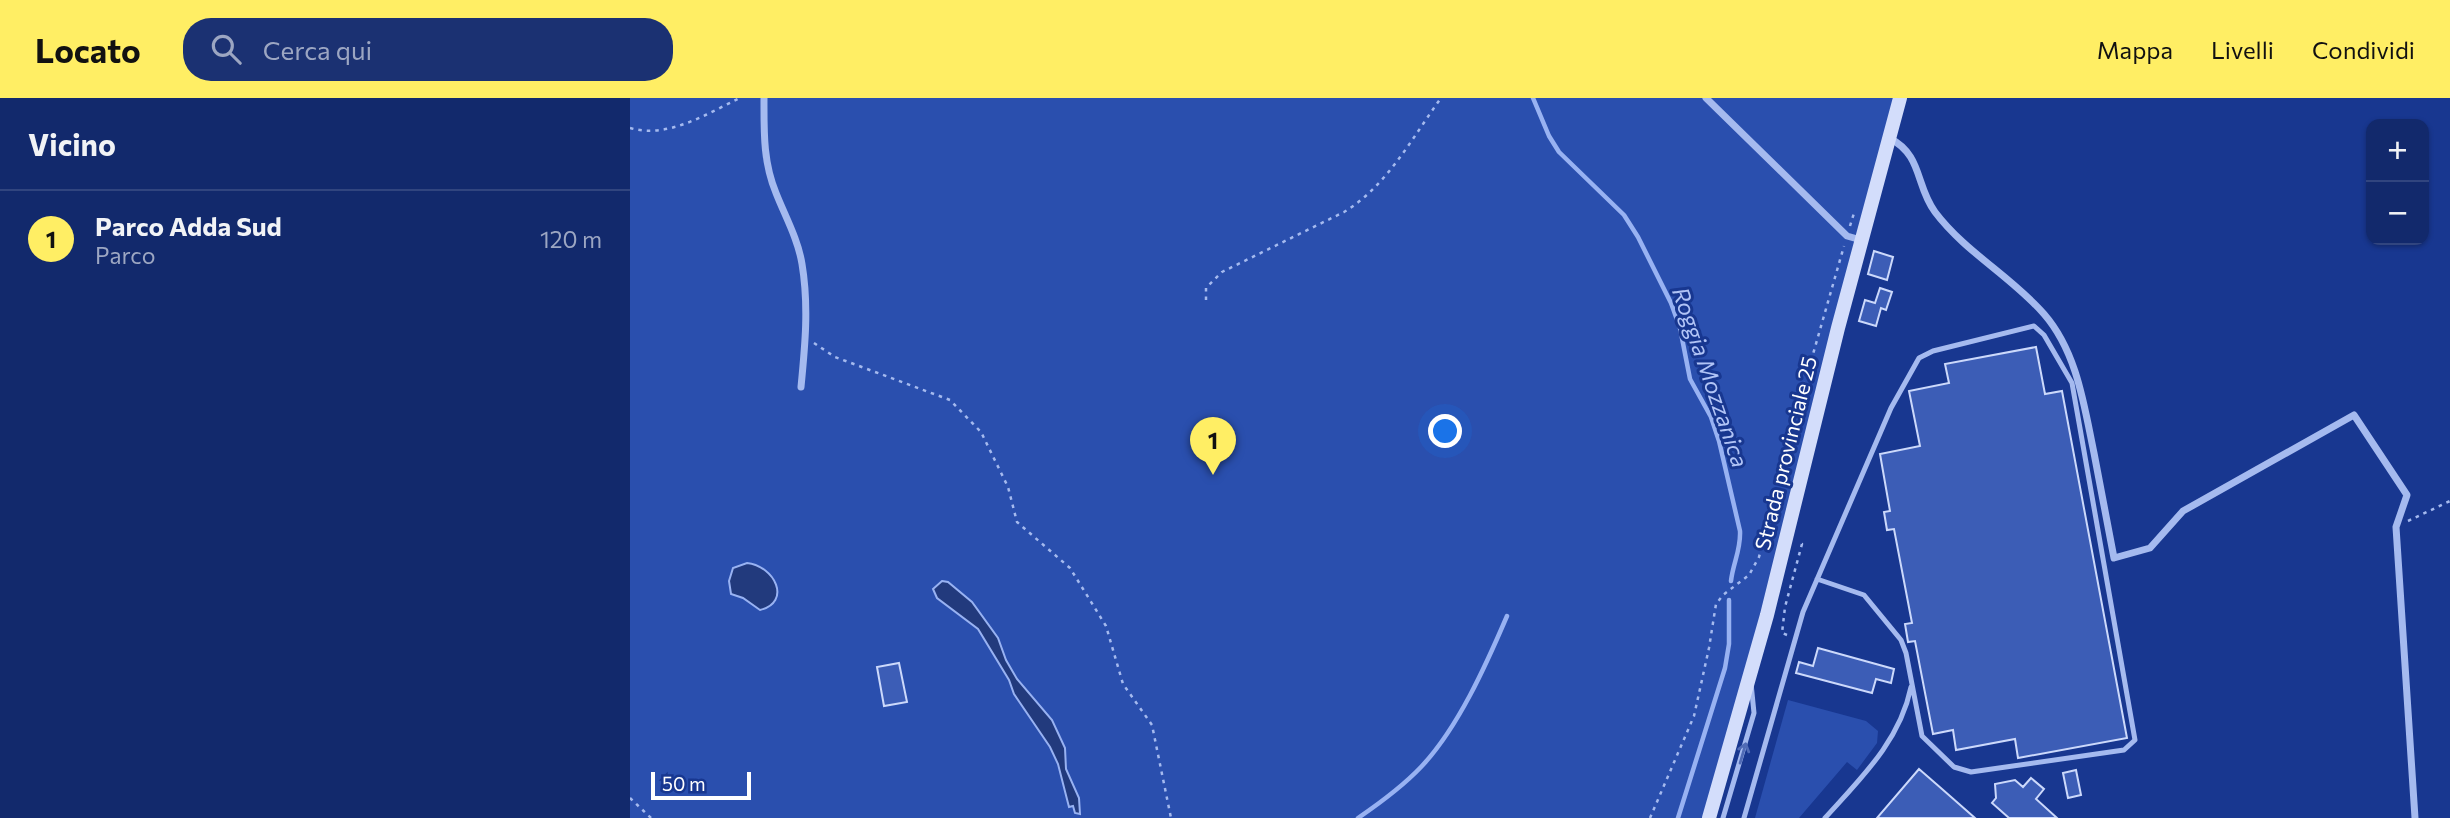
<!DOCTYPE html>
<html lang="it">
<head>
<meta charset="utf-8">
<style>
  :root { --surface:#12296c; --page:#1b3172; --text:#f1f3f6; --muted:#9ca6c2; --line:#31457f; --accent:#ffee64 }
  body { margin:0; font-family:Commissioner,sans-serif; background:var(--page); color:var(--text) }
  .controls { position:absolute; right:21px; top:21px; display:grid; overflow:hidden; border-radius:14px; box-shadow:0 2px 5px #0004 }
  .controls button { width:63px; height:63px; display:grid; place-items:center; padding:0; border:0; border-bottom:2px solid var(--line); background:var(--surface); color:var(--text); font:35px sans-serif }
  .scale { position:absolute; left:21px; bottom:18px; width:100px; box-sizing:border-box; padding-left:7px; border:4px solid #fff; border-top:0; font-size:19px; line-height:24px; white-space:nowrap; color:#fff; -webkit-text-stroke:5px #183790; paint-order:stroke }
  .you { position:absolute; left:816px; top:334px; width:24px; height:24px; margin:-18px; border:5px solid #fff; border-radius:50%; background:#1a73e8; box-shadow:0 0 0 10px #1a73e833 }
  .badge { display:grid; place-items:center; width:46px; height:46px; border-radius:50%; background:var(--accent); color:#111; font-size:23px; font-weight:700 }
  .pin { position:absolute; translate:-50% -58px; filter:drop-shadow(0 2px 4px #0008) }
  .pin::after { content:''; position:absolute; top:37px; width:24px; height:21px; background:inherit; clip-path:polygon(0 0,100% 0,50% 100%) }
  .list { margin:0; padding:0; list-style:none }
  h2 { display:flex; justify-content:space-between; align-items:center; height:91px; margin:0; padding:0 28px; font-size:30px }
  h2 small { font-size:23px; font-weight:400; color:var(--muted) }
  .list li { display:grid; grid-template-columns:46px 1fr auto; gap:21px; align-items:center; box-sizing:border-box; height:98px; padding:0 28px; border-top:2px solid var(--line) }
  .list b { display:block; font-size:26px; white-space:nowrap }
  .list p { margin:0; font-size:23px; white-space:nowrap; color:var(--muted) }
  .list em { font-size:23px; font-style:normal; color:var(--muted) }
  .icon { flex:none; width:38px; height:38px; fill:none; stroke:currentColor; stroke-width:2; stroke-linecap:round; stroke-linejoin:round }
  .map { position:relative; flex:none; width:1820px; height:720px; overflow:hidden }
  header { display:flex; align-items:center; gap:42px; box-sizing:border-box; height:98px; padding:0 35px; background:var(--accent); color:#111 }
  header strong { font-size:33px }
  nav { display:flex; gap:38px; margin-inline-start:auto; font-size:24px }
  .search { width:490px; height:63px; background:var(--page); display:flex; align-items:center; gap:18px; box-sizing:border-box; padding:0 24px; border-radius:28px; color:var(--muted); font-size:26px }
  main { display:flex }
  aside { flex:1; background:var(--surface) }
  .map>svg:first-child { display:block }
  .green { fill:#2a4fae }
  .water { fill:#223a7d; stroke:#98b2f2; stroke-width:2 }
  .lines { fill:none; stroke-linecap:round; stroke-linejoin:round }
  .stream { stroke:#98b2f2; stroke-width:4.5 }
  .building { fill:#3c5db6; stroke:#ccd9fb; stroke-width:2 }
  .path { stroke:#a5baef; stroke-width:2.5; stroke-dasharray:3.5 5; stroke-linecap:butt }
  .lane { stroke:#a5baef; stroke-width:5 }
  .street { stroke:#a5baef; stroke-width:7 }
  .secondary { stroke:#d3ddfb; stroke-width:14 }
  .oneway { stroke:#506bb6 }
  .labels { text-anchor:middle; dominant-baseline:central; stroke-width:6; stroke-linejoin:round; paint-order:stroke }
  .street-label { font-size:21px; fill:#fff; stroke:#183790 }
  .water-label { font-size:23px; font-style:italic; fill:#b1c4f6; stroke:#183790 }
</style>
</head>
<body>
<header>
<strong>Locato</strong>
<div class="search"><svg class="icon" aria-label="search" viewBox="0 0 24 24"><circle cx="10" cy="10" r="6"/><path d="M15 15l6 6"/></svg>Cerca qui</div>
<nav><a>Mappa</a><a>Livelli</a><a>Condividi</a></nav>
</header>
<main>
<aside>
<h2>Vicino<small></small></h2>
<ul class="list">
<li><span class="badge">1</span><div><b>Parco Adda Sud</b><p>Parco</p></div><em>120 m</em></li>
</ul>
</aside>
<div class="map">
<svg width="1820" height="720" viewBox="0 0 1820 720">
  <rect width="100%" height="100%" fill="#183790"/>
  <!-- green -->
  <path class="green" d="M0,0H1265L1083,720H0Z
    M1158,602L1236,623L1248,633L1247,645L1227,672L1217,664L1169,720H1125Z"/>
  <!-- water -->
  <path class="water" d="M117,465C145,468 162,504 130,512L113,500L101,496L99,483L103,470Z
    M312,483L318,484L342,504L368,540L376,562L387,581L422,622L435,650L436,671L449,700L450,716L445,715L443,708L439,709L428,666L420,649L384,596L379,582L348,531L307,500L303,491Z"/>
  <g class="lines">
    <!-- stream -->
    <path class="stream" d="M903,0L919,38L929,54L994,117L1008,139L1041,205L1050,230L1060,281L1081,319L1089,343L1110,433C1111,452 1103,465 1101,483
      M728,720C750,705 773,688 791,669C828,630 856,567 877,518
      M1048,720L1095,570L1099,546V502"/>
  </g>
  <!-- building -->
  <path class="building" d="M1244,153L1263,159L1257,182L1238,176Z
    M1250,190L1262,194L1256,212L1251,210L1246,228L1229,223L1235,202L1245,205Z
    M1406,249L1415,296L1432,293L1497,640L1388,660L1385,641L1326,652L1323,632L1303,636L1285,543L1278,544L1275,526L1282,525L1264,431L1257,432L1254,414L1260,413L1250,356L1290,348L1279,293L1319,285L1315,266Z
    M1188,550L1264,571L1261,585L1246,581L1242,595L1166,575L1169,564L1183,568Z
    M269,565L277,604L254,608L247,569Z
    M1289,671L1312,691L1345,720H1247Z
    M1446,672L1451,697L1438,700L1433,675Z
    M1401,680L1414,691L1406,701L1427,720H1379L1362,705L1366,700L1365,686L1385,682L1393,689Z"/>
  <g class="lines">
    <!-- path -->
    <path class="path" d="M0,30C38,41 76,16 110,0
      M1220,128L1224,115
      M576,202V190L592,174L714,114C757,88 782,40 811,0
      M184,245L205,259L320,302L351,334L378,389L387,424L440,470L476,528L493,586L522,627L541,720
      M1778,423L1820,403
      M1157,537L1152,535L1155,509L1172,446L1167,445
      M0,700L21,720
      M1020,720L1064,618L1079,550L1086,506L1093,497L1119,477L1129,459L1167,312L1214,148"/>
    <!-- lane -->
    <path class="lane" d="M1093,720L1124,615L1121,585
      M1114,720L1173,514L1261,310L1289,260L1303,253L1404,228L1414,237L1442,285L1505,642L1494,652L1341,674L1324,669L1292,638L1276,555L1271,542L1234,497L1187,481
      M1195,720C1231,680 1270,643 1281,589"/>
    <!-- street -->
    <path class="street" d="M134,0C134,33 133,64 146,95C155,118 168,141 172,166C179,208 175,248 171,289
      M1076,0L1217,138L1231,142
      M1259,40C1293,57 1285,87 1305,114C1335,154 1382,179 1414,216C1447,254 1454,307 1464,355C1471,390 1477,425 1484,460L1520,450L1553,413L1724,317L1777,397L1766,429L1785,720"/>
    <!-- secondary -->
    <path class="secondary" d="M1079,720L1137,517L1208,230L1270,0"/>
  </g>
  <!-- one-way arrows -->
  <defs><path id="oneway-shaft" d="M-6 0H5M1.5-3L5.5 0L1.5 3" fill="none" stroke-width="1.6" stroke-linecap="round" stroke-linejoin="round" transform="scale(1.75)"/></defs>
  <use class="oneway" href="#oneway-shaft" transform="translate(1113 655) rotate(-74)"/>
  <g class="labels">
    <!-- street labels -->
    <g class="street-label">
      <text transform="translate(1155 355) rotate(-76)">Strada provinciale 25</text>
    </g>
    <!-- water labels -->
    <g class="water-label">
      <text transform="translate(1081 279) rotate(71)">Roggia Mozzanica</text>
    </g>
  </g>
</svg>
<div class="controls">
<button>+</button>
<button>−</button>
</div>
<div class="scale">50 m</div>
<div class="you"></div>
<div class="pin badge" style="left:583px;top:377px">1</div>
</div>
</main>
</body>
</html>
